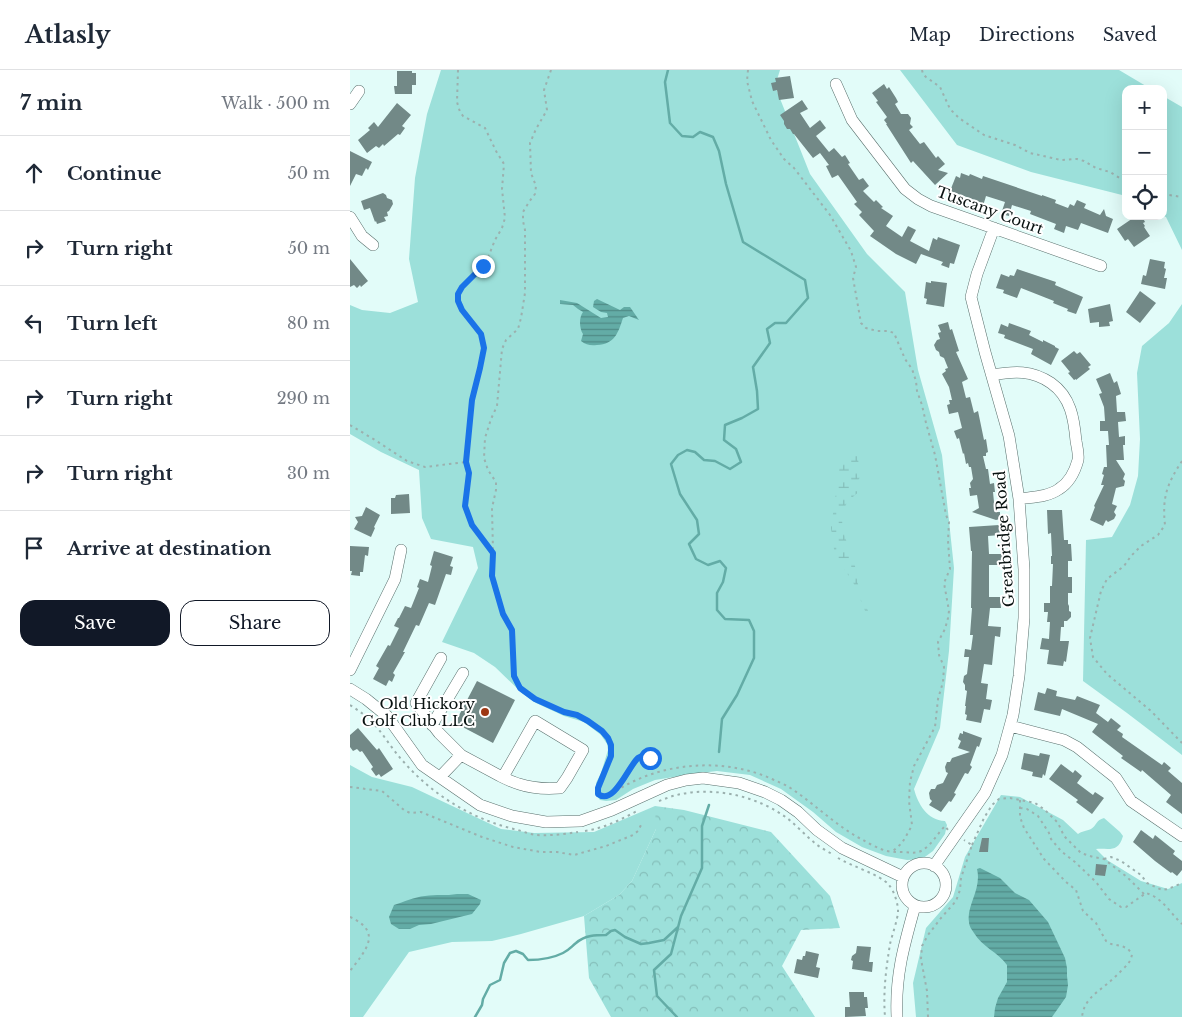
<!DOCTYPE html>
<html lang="en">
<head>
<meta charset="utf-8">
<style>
  :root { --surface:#fff; --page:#f6f6f7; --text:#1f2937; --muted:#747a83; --line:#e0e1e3; --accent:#111827 }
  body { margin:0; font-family:"Libre Baskerville",serif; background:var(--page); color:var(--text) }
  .controls { position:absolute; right:15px; top:15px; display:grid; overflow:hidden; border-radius:10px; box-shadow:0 5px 20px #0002 }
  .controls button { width:45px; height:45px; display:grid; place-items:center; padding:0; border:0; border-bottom:1px solid var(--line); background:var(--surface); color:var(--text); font:25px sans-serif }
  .stop { position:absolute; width:15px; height:15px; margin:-11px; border:4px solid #1a73e8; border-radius:50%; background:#fff }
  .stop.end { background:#1a73e8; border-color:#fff; box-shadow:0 1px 5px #0008 }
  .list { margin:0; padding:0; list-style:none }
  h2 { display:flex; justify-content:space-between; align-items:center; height:65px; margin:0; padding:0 20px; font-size:21px }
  h2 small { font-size:16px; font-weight:400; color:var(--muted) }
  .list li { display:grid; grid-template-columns:32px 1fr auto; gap:15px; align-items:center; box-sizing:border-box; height:75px; padding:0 20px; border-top:1px solid var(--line) }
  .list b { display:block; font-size:19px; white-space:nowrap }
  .list em { font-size:16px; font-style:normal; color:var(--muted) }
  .actions { display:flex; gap:10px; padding:15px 20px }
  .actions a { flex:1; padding:11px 0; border:1px solid var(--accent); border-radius:15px; text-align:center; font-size:18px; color:var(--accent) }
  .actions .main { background:var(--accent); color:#fff }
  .icon { flex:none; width:28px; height:28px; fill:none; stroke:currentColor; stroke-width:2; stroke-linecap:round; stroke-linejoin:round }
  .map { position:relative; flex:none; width:832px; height:947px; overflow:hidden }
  header { display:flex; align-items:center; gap:30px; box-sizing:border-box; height:70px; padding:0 25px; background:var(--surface); border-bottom:1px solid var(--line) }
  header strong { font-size:24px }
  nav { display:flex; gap:28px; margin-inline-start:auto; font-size:18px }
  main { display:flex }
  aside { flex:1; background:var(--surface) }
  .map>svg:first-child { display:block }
  .green { fill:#9ce0da }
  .forest { fill:url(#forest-crowns) }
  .wetland { fill:url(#wetland-marsh) }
  .water { fill:url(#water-rules) }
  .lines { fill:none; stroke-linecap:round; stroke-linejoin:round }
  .stream { stroke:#63aca6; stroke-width:2.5 }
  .building { fill:#728987 }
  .minor-casing { stroke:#59706d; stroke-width:12 }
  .path { stroke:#9bb0ae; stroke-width:2; stroke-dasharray:2.5 4; stroke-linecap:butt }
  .minor { stroke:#fff; stroke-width:11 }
  .route { stroke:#1a73e8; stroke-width:6 }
  .poi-dot { fill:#9e3713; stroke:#fff; stroke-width:2 }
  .labels { text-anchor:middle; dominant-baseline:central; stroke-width:4; stroke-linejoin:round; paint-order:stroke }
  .street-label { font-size:15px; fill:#081110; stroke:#fff }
  .poi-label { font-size:15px; fill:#081110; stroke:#fff; text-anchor:end }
</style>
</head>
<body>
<header>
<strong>Atlasly</strong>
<nav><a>Map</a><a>Directions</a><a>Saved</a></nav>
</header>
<main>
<aside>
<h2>7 min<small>Walk · 500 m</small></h2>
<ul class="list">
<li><svg class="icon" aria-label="ahead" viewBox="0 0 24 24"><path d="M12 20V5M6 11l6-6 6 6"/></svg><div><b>Continue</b></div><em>50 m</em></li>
<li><svg class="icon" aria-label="right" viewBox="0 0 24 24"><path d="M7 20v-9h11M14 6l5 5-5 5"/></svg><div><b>Turn right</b></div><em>50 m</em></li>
<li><svg class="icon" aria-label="left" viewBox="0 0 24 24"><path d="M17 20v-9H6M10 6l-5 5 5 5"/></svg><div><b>Turn left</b></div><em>80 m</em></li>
<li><svg class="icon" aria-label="right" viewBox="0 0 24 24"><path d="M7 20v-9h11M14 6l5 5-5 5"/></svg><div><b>Turn right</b></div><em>290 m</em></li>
<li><svg class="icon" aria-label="right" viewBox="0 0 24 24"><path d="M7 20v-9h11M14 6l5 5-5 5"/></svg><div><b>Turn right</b></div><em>30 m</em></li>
<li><svg class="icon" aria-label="arrive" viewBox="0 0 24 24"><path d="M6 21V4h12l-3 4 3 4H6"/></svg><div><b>Arrive at destination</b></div></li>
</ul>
<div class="actions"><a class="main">Save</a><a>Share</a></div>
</aside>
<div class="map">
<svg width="832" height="947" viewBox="0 0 832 947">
  <defs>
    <pattern id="forest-crowns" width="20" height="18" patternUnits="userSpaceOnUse" patternTransform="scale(1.25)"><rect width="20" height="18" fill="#9ce0da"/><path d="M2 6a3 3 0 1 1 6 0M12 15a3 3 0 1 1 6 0" fill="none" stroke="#85bfba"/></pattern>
    <pattern id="wetland-marsh" width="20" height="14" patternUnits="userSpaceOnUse" patternTransform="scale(1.25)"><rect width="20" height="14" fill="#9ce0da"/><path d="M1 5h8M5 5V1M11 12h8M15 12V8" fill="none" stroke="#85bfba"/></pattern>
    <pattern id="water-rules" width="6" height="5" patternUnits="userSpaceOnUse" patternTransform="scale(1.25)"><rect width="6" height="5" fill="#63aca6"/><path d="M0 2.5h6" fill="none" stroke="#508b86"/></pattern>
  </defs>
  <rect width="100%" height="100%" fill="#e2fcf9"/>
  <!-- green -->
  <path class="green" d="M91,0H430L425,16L460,104L517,184L555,222L568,300L592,385L604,498L599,581L590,658L564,719C568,734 577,750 595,751L597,755L595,764L583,781L572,789L557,790L536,786L512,777L486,762L463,742L431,719L400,705L367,701L342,704L305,710L283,719L266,730L256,731L250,730L246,725V713L251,703L258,680L257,674L251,665L234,652L214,646L186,633L172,623L145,597L124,583L92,572L128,498L123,477L81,469L72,448L69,400L31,382L0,364V235L12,240L40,243L68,232L59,189L65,108L77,44Z
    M550,0H769L801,19H776V126L681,102L607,75Z
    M813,26L832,37V180L816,147L813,146Z
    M832,234V685L777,643L733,611L736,470L762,467L780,435L788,406L790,369L787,303L792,276L819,253Z
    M0,695L22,707L62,717L151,759L184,763L244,762L305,736L307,740L306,759L282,811L269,825L234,846L171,864L142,871L102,872L59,882L13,947H0Z
    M651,725L670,727L713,750L728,764C732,761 736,761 741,759C747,755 746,750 754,748L770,762L773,766C768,783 760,778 746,779L757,790L791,811L818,819L832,813V947H566L563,913L576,858L603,827L615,787Z"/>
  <!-- forest -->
  <path class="forest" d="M305,736L334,740L421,762L480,826L490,858L451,860L432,896L465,947H261L239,908L234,846L269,825L282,811L306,759Z"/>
  <!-- wetland -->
  <path class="wetland" d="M506,383L508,388L510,407L506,415L509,422C502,427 495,433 493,442C489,459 499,476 504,491C506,499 506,507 508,514C511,526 516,537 521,547L518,548L503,512L485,486L481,458L491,388Z"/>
  <!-- water -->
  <path class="water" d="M247,229L270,240L274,237H280L289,250L279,246L273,248C268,263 265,274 247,275C241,276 236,275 231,271L233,264C229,258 229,247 233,242L228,239L223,235L210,234V230L227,233L251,248L258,247L257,243L251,242L243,237L244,231Z
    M630,798L650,808L665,823L679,830L698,852L707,871L715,888L717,898V906L718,915L716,927L702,947H644L645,938L648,928L657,912V895C648,882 632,877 624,863C622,860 619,856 619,852C616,836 632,819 627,799Z
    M107,824H118L131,830L130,834L122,844L81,854L69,855L60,859H49L41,854L39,847L44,835C54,832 64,827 75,826C86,824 96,826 107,824Z"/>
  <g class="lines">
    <!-- stream -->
    <path class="stream" d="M318,0L315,12L320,53L332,66L343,67L350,62L363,67L369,81L376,114L393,172L455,210L458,228L436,253H425L417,259L420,273L403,297L407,321L408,339L392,348L375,355L374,370L386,379L391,392L380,399L365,391L354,390L345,382L337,380L328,385L321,394L330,424L347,450L349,464L339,474L346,489L358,495L370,491L376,498L373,512L367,523V540L375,549L399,550L404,561V588L387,625L372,649L369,682
      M125,947L132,935L133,929L140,915L150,910L154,893L160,883L166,881L173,884L178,890C190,890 203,888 213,883C219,880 221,877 226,873C235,865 246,865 256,865L261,861L265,860L275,867L291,874L299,873L314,870L328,857
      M327,947L307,926L304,900L321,884L331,846L352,798V756L359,735"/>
  </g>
  <!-- building -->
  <path class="building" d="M47,1H62V3H66V15H62V24H45L44,16H47Z
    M440,6L444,28L429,30L427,20L423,21L421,13L426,12L425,8Z
    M534,14L537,19L539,17L546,28L548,32L545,34L551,44H558L561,48L560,54L563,57L559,60L570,74L574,72L586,88L588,86L595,94L588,100L598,103L585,115L563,91L561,93L536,54H537L534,50L537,47L526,32L528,31L522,23Z
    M452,30L458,39L450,43L460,58L470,50L476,58L466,66L479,82L484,78L492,87L495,85L500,93L498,94L509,110L513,108L519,116L513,121L524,132L526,130L533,137L531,138L543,146L536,156L552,167L558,156L566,160L560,171L579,181L583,168L587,170L588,167L610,175L604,194L600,193L599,198L591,195L593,192L571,184L566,194L546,184L520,166L524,161L509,145L512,142L504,134L507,132L488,105L482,108L476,96L479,95L470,83L463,88L444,64H443L440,59H437L434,54V51L430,45Z
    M47,33L61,45L52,56L55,58L50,65L48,64L34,76L33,74L29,78L26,76L17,83L8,70L20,60L18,58L24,52L28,57Z
    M0,81L22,92L18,100L16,98L12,106L6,104L0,116Z
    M611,103L619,106L620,104L632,109L633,106L692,126V125L706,130L705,133L718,138L720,134L724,136L727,130L736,134L734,138L750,145L754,139L756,146L763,149L758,163L731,153L728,160L716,156L714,163L704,159L706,154L680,144L681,141L662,135L659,146L651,144L655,132L636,126L633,136L624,133L625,130L600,121L606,106L610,108Z
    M33,123L36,125L37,128L42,130L43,134L39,141L37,142L38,146L34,147L36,151L27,154L26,151L25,152L20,138L14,140L11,131Z
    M786,146H792L795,152L793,153L795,156L794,157L800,166L784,177L778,169L775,171L767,159Z
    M0,189L18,211L11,217L10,215L7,218L4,215L0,217Z
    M800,189L815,192L814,198L816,199L814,208H817L815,219L791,214L793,205L796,206Z
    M667,199L706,212L705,215L733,227L726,244L717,241L718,239L703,233L704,231L671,218L667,228L653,223L654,220L646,218L651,204L659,207L660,205L664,206Z
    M581,211L597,213L594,237L576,234L577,229L574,228L576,212L581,213Z
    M790,221L806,233L790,253L776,242Z
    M760,234L763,251L759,252L760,256L749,257V252L740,253L738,239Z
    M598,252L600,260L602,259L609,281L606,282L618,309L612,312L616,328L620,327L624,343L628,341L634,370L636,369L638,382L636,383V386H633L636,399H638L640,414L644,413L645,422H643L645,442H650V449L646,450L622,442L629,438L627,425L620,426L619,418H621L620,413L623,409L621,397H619L618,393L616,394L614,383L613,384L609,368L607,369L604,361L612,358L608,342L599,344L597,335L600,334L599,330H602L599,317L592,304L596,301L595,299L598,298L594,288L590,286L589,282L586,280L584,275L587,270L590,269L588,263L591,262L588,255Z
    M659,253L681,261L679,265L693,272V270L705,276V277L709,279L701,295L681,284L683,279L654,268L655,265L648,263L651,254L658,257Z
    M724,281L727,284L730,282L741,295L738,297L740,299L726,310V309L724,310L718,303L720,302L711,291Z
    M760,303L764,313L767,311L771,324L766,326L767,342H775L776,351L768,352L769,367L775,366V375H773L774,390H766L775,404L773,409L775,411L774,416L766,418L762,434L767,436L764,442L766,445L764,449L758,452L756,450L753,456L740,450L745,437L744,436L754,415H751L754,405L752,404L754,397H757L756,375H759L758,361H750V351H755L754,337L749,324L752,323L746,309Z
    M59,424L60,443L41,444V428H45L46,425Z
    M16,437L30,445L24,457L25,458L21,467L4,459L8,452L5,447L12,446Z
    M697,440H712L714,470H718V474H721L722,491H718V507H722V523H718V534L719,536V541L721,542V547L717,551H714V557H711L710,571H719L716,592L714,591L713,596L697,594L699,580L690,579L692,568L699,569L700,552H697L698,542H694V533H700V516H702L703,494H701V486H702L701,463L698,464Z
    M649,455L650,465L638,466L639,484H652V495H639V527H650L651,538H640L638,556L651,557L650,567L645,566L642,595L634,594L631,613L638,614L636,629L642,630L640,640L634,639L631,653L616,650L617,645L615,644L616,636H615L617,621L615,620V615L613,612L614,606L617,604L619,587H614L615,579L621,580L623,565H620L622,538H621L622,481H621L619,457Z
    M0,476L19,477L18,486L15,485L13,502H10V506L1,505L2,501H0Z
    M84,481L103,487L100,496L103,497L101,505L96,504L85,535L79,533L69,556L66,555L53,582H55L43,603L45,605L42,612L39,610L36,616L23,609L29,598L26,596L38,575L40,576L49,558L44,556L48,548H49L55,536L61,538L69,518L67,517L70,509L78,512L82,496L80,495Z
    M127,611L165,630L143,673L105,653Z
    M697,618L707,621L706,626L725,630L727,626L750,635L746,643L758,652L761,648L771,656L767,660L773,664L772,667L812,695L814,692L821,698L818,701L832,713V744L816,732L821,725L792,700L791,702L771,688L773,686L742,662L748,654L712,639L710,646L684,640L688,622L695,624Z
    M8,658L27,680L29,678L43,699L31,707L29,704L26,706L21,699L23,697L12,681L10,682L7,679L3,681L0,677V665Z
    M613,661L632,668L629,677L627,676L620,695L622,697L618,704L615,703L604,723L606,724L601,732L599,731L591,742L579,735L582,731L580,729L579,723L581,719H585L587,715L593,713L598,703L596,702L595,697L597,692H600L602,688L620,682L608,678L611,671L608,669L610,663L613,664Z
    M674,683L689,686L690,683L700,685L695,706L693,704L692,708L682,706L683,702L671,699Z
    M711,694L723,703L725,700L732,706L727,713L743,725L745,722L754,728L742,744L726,732L728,730L699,709Z
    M791,760L803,769L805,765L825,781L823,784L832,791V800L827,806L822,802L821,803L805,791L783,772Z
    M632,768H639L638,782H629Z
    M746,794L757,795L755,806L745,805Z
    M507,876L521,877L519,892H523L522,902L502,899L503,891L501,890L502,886L506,883Z
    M456,881L469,884L466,897L470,898L468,908L444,903L447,889L452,890L453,886H455Z
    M499,922H514V927H517L518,938H515L516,946L495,947V937H500Z"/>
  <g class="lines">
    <defs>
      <path id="minor" d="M486,14L502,50L555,119L568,129L581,136L751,196
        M0,34L9,21
        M0,147L12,166L23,175
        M642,305C664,301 682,300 701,313C721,327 724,349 726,371C727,377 729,384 728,390C725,401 719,413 709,419C698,427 682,427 669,429
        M0,600L45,509L51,480
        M0,619L16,629L37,646L72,695L130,735L162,746L196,752L231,751L262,740L317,715L336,710L353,708L389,713L415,722L431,730L448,742L467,760L492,778L553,807
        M82,655L113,603
        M660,656L714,670L727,677L766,708L781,731L832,766
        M111,685L150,706C156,709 162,712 169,714C181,718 197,719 210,718L217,708L233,680L185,651L153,707
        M90,707L111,685L89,663L66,633L91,588
        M552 815a22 22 0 1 1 44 0a22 22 0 1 1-44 0Z
        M584,796L635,723L652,685L663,645L669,606L674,548V499L669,429L659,366L635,282L621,227L627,204L644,158
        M547,947C545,906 554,875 565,836"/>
    </defs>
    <!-- minor casing -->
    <use href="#minor" class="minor-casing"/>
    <!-- path -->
    <path class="path" d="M108,0L107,32L110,42L113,46L135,58L146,81L154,94L152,119L155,148L152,158L145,170L139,185L133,196L112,217L108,224V231L112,240L131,264L134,278L130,298L122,330L116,392L119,403L115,436L122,455L143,483
      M201,0L194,20L197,40L186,59L180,73L181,103L186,116L185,124L179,132L173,142V151L175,160V223L171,248L168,259L156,270L152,279L147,336L141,349L135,368L134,388L138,400L146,412V420L142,438L143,481L142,506L153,544L162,560L164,606L170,618L185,629L214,642L227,645L238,651L252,661L258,668L261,675V686L248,718V724C264,736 278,698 288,689C289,688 293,686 295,685L300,688L303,694
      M398,0L397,11L402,31L421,70L434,89L444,98L480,145L501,181L506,197L503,208L511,253L516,258L527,261H538L544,263L555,289L562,299L566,311L567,321L572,335L576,353L585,385L596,445L599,452L598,471L600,499L594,513L599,541L598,548L595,559L588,572L589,585L594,597L593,612L588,629L585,657L564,696L560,712L559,731L562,755L559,761L552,773L543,781
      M572,0L573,4L576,7L590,17L600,39L609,48L634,65L665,75L680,83L711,90L727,89L734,91L746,98L760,102L776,112
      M813,124L832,127
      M0,355L25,370L57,391L75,397L116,392
      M832,391C817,414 812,427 815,455L808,465L791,476L781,486L774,496L757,509L751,521L740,568L743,587L757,604L801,641L832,673
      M0,635C9,641 17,646 24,654C34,665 42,679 52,690C82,725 123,750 168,760C174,762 180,764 186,765C200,766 215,764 228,762
      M0,717L32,721L54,740L60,743L71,742L132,767L163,777L191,782H207L224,785L256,776L283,765L288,761L292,753
      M266,721C311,692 373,687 422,709C428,712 434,714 439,717C465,734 486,756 513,770C520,774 529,779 537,781C542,782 547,782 552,782C559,782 565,784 571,781C581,776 587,764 595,756L598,760
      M670,730V747L674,758L694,789L716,812L726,820L733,841L746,853L756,871L761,874L772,876L778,879L782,884C781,892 777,895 772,900C767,905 762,910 757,914C745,924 734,930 732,947
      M309,731C315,729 321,726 327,725C364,716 407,726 437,748C447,756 456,766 466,774C471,778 477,781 482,784
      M670,738L677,739L688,746L699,763L701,769L711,781L725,792L746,812L759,829L771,837H776L796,823C813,828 820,843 832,854
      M235,761C255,758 272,749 289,740
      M622,775L634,748L642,735L649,729L660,728L685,733L695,740L708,753L714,766L731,783L743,787L754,789L777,807L794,824
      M488,788C501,796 531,805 539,815C544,821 548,833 548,841C548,849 542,865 540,874C536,899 533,922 535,947
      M754,789L761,787L771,791L791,805L797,813L812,820L818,819L832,813
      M0,847C33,862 16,880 0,901
      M578,947L577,921L571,889L572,876L578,865L591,848L606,831L610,820L611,808L622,775L614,770"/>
    <!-- minor -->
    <use href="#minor" class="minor"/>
  </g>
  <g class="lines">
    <!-- route -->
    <path class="route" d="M133,196L112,217L108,224V231L112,240L131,264L134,278L130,298L122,330L116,392L119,403L115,436L122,455L143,483L142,506L153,544L162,560L164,606L170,618L185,629L214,642L227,645L238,651L252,661L258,668L261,675V686L248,718V724C264,736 278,697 288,688C288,688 294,685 295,685L300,688"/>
  </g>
  <!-- markers -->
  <circle class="poi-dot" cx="135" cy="642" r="5"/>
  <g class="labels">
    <!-- street labels -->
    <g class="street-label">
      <text transform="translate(640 140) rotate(20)">Tuscany Court</text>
      <text transform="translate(654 469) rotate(-94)">Greatbridge Road</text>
    </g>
    <!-- poi labels -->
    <g class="poi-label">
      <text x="125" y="633">Old Hickory<tspan x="125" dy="17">Golf Club LLC</tspan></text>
    </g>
  </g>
</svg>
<div class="controls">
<button>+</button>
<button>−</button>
<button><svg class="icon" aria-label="locate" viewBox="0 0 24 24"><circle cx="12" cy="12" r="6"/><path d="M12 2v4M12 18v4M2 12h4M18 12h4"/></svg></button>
</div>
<div class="stop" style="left:300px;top:688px"></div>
<div class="stop end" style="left:133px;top:196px"></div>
</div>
</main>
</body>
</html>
